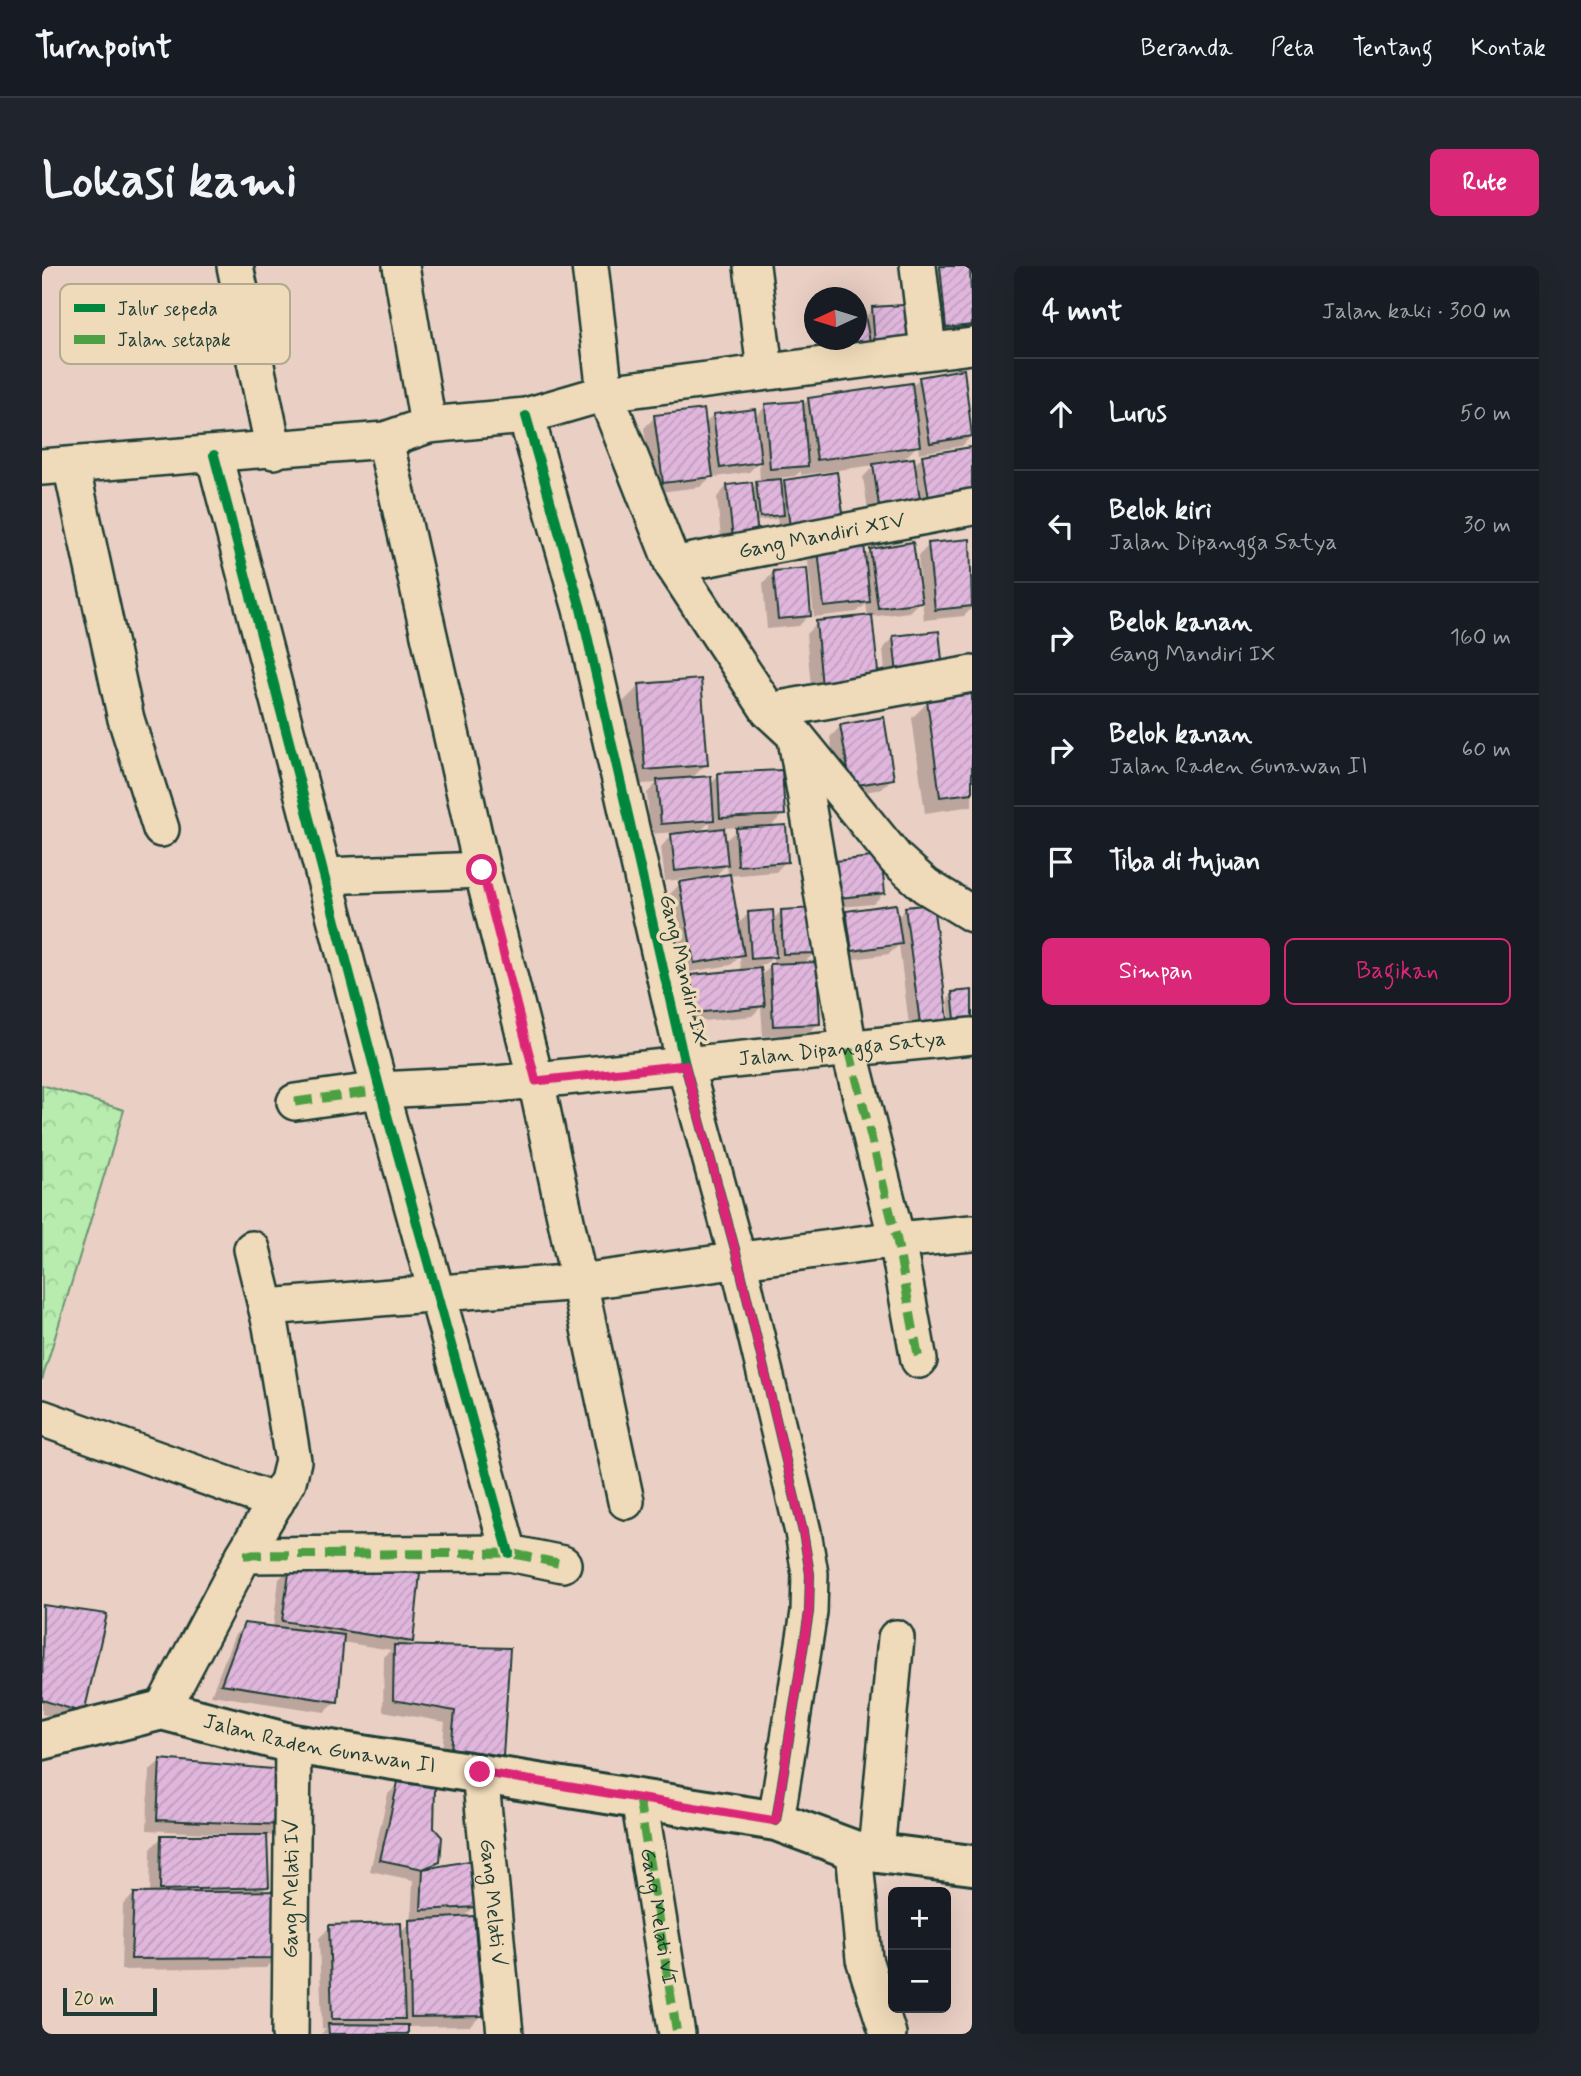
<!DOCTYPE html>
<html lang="id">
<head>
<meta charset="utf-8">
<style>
  :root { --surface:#171b24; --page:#20242c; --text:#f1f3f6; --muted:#9ea1a6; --line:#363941; --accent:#db2777 }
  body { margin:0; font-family:Mynerve,sans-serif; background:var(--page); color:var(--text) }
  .controls { position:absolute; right:21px; bottom:21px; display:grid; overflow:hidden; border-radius:10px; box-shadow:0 7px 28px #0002 }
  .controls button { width:63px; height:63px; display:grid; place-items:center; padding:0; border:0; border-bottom:2px solid var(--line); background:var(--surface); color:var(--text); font:35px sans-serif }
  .compass { position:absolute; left:762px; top:21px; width:63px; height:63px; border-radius:50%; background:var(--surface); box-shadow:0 7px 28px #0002; rotate:266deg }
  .scale { position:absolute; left:21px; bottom:18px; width:94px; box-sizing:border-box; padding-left:7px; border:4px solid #1f3d34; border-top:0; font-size:19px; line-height:24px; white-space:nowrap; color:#1f3d34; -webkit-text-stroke:5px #efdab9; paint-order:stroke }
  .stop { position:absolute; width:21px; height:21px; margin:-16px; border:5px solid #db2777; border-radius:50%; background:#fff }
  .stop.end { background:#db2777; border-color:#fff; box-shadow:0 2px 7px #0008 }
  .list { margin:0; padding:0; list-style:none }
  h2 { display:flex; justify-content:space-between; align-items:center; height:91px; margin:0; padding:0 28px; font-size:30px }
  h2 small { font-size:23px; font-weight:400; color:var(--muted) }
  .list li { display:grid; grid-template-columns:46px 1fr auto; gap:21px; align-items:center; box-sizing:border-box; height:112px; padding:0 28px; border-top:2px solid var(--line) }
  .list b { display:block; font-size:26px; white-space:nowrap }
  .list p { margin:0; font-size:23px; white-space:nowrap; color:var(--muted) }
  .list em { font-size:23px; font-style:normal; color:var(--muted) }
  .actions { display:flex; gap:14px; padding:21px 28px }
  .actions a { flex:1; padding:16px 0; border:2px solid var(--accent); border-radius:10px; text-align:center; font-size:24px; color:var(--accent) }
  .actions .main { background:var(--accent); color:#fff }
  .icon { flex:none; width:38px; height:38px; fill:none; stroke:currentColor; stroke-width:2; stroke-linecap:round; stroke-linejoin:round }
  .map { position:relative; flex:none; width:930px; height:1768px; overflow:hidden; border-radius:10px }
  header { display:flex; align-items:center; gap:42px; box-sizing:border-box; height:98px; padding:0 35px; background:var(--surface); border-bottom:2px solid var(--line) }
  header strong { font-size:33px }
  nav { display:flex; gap:38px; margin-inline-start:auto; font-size:24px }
  .intro { display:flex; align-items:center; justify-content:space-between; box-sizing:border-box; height:168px; padding:0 42px }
  h1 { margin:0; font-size:49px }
  .button { padding:18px 32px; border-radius:10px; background:var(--accent); color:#fff; font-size:24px; font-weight:700 }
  main { display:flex; gap:42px; padding:0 42px }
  aside { flex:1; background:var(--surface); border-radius:10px; box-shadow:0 7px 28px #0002 }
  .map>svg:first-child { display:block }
  .forest { fill:url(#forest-crowns); stroke:#6b9471; stroke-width:2 }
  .shadow { fill:#0003; fill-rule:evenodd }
  .building { fill:url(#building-hatch); stroke:#1f3d34; stroke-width:2 }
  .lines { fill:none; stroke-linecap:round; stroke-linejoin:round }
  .street-casing { stroke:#1f3d34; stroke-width:40 }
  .secondary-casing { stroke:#1f3d34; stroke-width:44 }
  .street { stroke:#efdab9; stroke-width:35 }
  .secondary { stroke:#efdab9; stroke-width:38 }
  .quiet { stroke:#4da043; stroke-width:9; stroke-dasharray:18 9; stroke-linecap:butt }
  .cycleway-casing { stroke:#efdab9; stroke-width:15 }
  .cycleway { stroke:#00873e; stroke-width:10 }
  .route { stroke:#db2777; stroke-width:9 }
  .labels { text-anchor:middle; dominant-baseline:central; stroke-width:7; stroke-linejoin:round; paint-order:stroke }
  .street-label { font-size:21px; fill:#1f3d34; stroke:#efdab9 }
  .key { fill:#efdab9; stroke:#b1ab91; stroke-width:2 }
  .key-label { font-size:19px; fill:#1f3d34 }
</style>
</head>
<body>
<header>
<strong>Turnpoint</strong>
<nav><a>Beranda</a><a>Peta</a><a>Tentang</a><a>Kontak</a></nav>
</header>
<div class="intro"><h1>Lokasi kami</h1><a class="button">Rute</a></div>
<main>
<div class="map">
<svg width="930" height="1768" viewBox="0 0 930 1768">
  <defs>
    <pattern id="forest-crowns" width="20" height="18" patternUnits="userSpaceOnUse" patternTransform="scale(1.75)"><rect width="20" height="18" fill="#b7ecae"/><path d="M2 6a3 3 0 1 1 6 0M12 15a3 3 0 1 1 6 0" fill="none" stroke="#9dcb96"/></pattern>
    <pattern id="building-hatch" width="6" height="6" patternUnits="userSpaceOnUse" patternTransform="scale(1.75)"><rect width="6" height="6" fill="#e0b6dd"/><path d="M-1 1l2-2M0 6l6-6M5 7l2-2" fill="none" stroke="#c09dbe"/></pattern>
  </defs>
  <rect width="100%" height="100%" fill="#eacfc4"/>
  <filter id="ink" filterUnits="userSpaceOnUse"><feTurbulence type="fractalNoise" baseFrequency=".0143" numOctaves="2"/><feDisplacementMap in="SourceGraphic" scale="14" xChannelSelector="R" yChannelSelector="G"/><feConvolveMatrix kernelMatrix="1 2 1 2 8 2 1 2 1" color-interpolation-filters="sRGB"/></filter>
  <g filter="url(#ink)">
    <!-- forest -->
    <path class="forest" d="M0,819L82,844L0,1114Z"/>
    <!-- shadow -->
    <path class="shadow" d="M898,0H926L930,20V59L920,69L893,72L888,10Z
      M831,43L878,76L809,94L805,74H814L822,52Z
      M920,105L930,169L920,180L877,187L876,179L859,196L871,200L881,190L930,183V242L828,257L821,211L833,199L759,209V205L753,210L737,212L738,221L743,216L793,208L738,271L735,253L713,255L680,283L675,231L685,220L709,223L718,216L717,196L707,206L668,212L658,221L610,227L602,162L613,151L663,158L671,149L712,152L724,140L759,141L767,133L868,122L878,112Z
      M927,275L930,342L922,350L882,354L876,290L887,279Z
      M777,284L821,292L829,284L880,333L867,346L828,351L770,431L764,368L775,357L826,351L824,338L815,346L772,351L766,295Z
      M732,306L767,349L757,360L725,363L721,317Z
      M895,367L844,419L841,382L852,372Z
      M598,419L664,498L649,513L668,519L677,509L741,548L727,562L744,595L734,606L686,610L685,598L671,612L695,659L706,648L730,655L739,645L773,686L761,698L776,758L765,768L721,770L719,741L710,750L642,757L639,722L650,711L699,706L698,690L689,699L641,707L627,629L638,618L664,613V611L623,615L619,581L633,566L608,568L605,527L615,517L588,519L581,436ZM668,556V562H677L678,565L656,567ZM698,561L682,576L680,562ZM731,692V699L718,710V701Z
      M930,430V540L883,547L870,452L886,436Z
      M799,460L850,512L840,523L798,530L788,471Z
      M774,608L842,627L831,638L778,643Z
      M864,643L904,753L893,764L868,767L857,679L847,688L799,695L794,658L805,647L854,653Z
      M930,726V755L908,757L906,733L911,728Z
      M248,1302L369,1375L363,1381L459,1489L448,1500L399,1494L403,1456L341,1445L342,1391L349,1384L300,1376L294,1436L283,1446L169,1429L192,1370L203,1359L231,1362L237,1313Z
      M1,1340L40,1446L29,1457L0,1448Z
      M118,1495L242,1559L231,1570L223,1569L225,1620L219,1627L235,1691L224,1702L79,1704L81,1639L92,1628H108L109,1582L120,1571H188V1568L105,1564L107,1505Z
      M357,1518L390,1563L396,1595L387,1604L433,1640L420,1653L439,1750L428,1760L364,1761V1768H279L284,1763H280L277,1672L288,1661L358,1667L369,1656L371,1614L328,1605L346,1528Z"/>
    <!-- building -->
    <path class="building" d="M898,0H928L930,59L904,62Z
      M877,38L880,77L833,80L830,41Z
      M822,44L830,86L814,90L811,74H814V45Z
      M922,103L930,170L888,177L877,111Z
      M870,117L878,180L775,194L766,132Z
      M761,135L766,200L728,203L723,138Z
      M662,143L671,211L621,217L612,149Z
      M713,143L719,196L678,202L671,148Z
      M930,181V233L888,239L880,189Z
      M872,192L879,241L838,247L831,198Z
      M795,206L802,254L748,261L742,214Z
      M739,213L742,249L718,251L714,215Z
      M710,216L716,270L691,273L685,219Z
      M928,273L930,340L893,344L886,277Z
      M871,276L880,336L836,342L828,283Z
      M822,278L828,336L782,341L776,283Z
      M765,302L769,350L736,353L731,305Z
      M830,349L837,415L780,421L774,355Z
      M897,365L901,404L855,409L851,370Z
      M659,413L666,499L603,504L597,418Z
      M930,428V527L898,531L885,434Z
      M842,451L852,513L809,520L798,459Z
      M740,504L743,549L678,552L676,507Z
      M669,510L672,554L619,558L615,514Z
      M744,559L746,596L696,600L694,562Z
      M682,562L686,599L633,605L629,568Z
      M839,590L843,627L788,633L784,596Z
      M688,608L702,689L652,697L637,616Z
      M854,638L860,678L810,685L804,645Z
      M891,638L906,754L878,758L863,641Z
      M772,642L775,687L741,688L739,644Z
      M731,644L734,691L709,693L706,646Z
      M775,696L778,758L731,760L728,698Z
      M719,702L723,740L652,747L649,709Z
      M930,724V751L913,753L910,726Z
      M248,1300L378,1307L371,1376L240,1355Z
      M1,1339L65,1348L42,1447L0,1434Z
      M202,1357L302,1369L296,1436L179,1418Z
      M352,1379L468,1382L461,1490L409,1483L413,1445L351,1434Z
      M118,1493L242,1504L244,1559L115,1554Z
      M356,1516L393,1521L392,1562L400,1571L398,1596L381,1603L338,1594Z
      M119,1569H225L227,1621L118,1624Z
      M433,1594L435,1641L379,1644L381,1603Z
      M241,1625L236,1692L89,1693L92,1627Z
      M432,1650L441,1750L369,1751L367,1654Z
      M359,1657L363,1753H290L287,1659Z
      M286,1758L366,1759V1768H287Z"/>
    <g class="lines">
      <defs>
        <g id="street">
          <path d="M193,0L232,185"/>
          <path d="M359,0L386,159"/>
          <path d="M548,0L563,127L631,299L727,445L754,470L854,593L884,620L930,648"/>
          <path d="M710,0L723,104"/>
          <path d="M876,0L886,84"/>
          <path d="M484,150L539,343L643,799L696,994L761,1266L768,1308L767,1346L734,1555"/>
          <path d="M343,174L440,604L494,815L584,1235"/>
          <path d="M172,189L338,824L467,1287"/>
          <path d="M29,199L84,453L119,563"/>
          <path d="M0,201L343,174L386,159L484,150L563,127L930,80"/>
          <path id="s1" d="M631,299L930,241"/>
          <path d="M727,445L930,408"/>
          <path d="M754,473L807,783L855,974L877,1094"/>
          <path d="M282,610L440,604"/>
          <path id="s2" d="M253,836L338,824L454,818L930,770"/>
          <path d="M225,1041L537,1016L833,976L930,967"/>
          <path d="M0,1152L234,1236"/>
          <path d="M202,1289L467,1287L521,1298"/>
          <path d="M120,1444L202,1289L246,1215L251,1195L229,1060L210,983"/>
          <path id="s3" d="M438,1506L463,1768"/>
          <path id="s4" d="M597,1533L635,1768"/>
          <path d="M812,1584L822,1693L846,1768"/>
          <path d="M834,1586L854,1372"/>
          <path id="s5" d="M248,1768L251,1478"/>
        </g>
        <g id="secondary">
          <path id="s6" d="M0,1474L120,1444L251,1478L734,1555L812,1584L930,1599"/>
        </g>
      </defs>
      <!-- street casing -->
      <use href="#street" class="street-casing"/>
      <!-- secondary casing -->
      <use href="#secondary" class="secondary-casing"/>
      <!-- street -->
      <use href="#street" class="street"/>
      <!-- secondary -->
      <use href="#secondary" class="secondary"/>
      <!-- quiet -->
      <path class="quiet" d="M807,783L855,974L877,1094
        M253,836L338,824
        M202,1289L467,1287L521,1298
        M597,1533L635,1768"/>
      <defs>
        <path id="cycleway" d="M484,150L539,343L643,799L696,994L761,1266L768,1308L767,1346L734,1555
          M172,189L338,824L467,1287"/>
      </defs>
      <!-- cycleway casing -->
      <use href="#cycleway" class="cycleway-casing"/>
      <!-- cycleway -->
      <use href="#cycleway" class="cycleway"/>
    </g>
  </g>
  <g class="lines" filter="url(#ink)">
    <!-- route -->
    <path class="route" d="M438,1506L734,1555L767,1346L768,1308L761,1266L696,994L643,799L494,815L440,604"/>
  </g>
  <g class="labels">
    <!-- street labels -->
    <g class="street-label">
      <text stroke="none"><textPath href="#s1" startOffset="152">Gang Mandiri XIV</textPath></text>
      <text transform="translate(641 703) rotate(77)">Gang Mandiri IX</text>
      <text stroke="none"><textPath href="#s2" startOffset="550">Jalan Dipangga Satya</textPath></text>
      <text stroke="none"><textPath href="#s6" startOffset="285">Jalan Raden Gunawan II</textPath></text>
      <text stroke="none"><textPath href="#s5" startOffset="145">Gang Melati IV</textPath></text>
      <text stroke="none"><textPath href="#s3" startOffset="131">Gang Melati V</textPath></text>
      <text stroke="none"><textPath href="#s4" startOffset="119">Gang Melati VI</textPath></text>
    </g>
  </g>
  <!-- legend -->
  <rect x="18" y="18" width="230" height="80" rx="10" class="key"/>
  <rect x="32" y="38" width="31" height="8" fill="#00873e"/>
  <rect x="32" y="69" width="31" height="9" fill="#4da043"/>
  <g class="key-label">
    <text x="75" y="49">Jalur sepeda</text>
    <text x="75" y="80">Jalan setapak</text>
  </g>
</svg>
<div class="controls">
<button>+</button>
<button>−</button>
</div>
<svg class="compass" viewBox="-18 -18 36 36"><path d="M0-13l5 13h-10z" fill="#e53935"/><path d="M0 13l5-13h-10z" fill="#9ea1a6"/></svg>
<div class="scale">20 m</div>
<div class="stop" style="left:440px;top:604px"></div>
<div class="stop end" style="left:438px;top:1506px"></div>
</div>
<aside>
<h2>4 mnt<small>Jalan kaki · 300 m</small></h2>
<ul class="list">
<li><svg class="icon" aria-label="ahead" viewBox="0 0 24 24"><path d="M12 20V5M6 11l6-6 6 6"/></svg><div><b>Lurus</b></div><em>50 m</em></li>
<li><svg class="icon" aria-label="left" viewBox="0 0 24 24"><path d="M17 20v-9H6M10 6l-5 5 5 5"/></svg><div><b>Belok kiri</b><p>Jalan Dipangga Satya</p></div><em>30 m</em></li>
<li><svg class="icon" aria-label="right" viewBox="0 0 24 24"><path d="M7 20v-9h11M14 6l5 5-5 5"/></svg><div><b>Belok kanan</b><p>Gang Mandiri IX</p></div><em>160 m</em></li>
<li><svg class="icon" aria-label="right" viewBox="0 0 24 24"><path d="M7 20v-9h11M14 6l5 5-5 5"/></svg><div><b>Belok kanan</b><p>Jalan Raden Gunawan II</p></div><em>60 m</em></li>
<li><svg class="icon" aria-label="arrive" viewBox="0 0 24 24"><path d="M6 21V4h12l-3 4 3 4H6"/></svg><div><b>Tiba di tujuan</b></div></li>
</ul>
<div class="actions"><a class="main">Simpan</a><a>Bagikan</a></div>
</aside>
</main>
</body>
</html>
